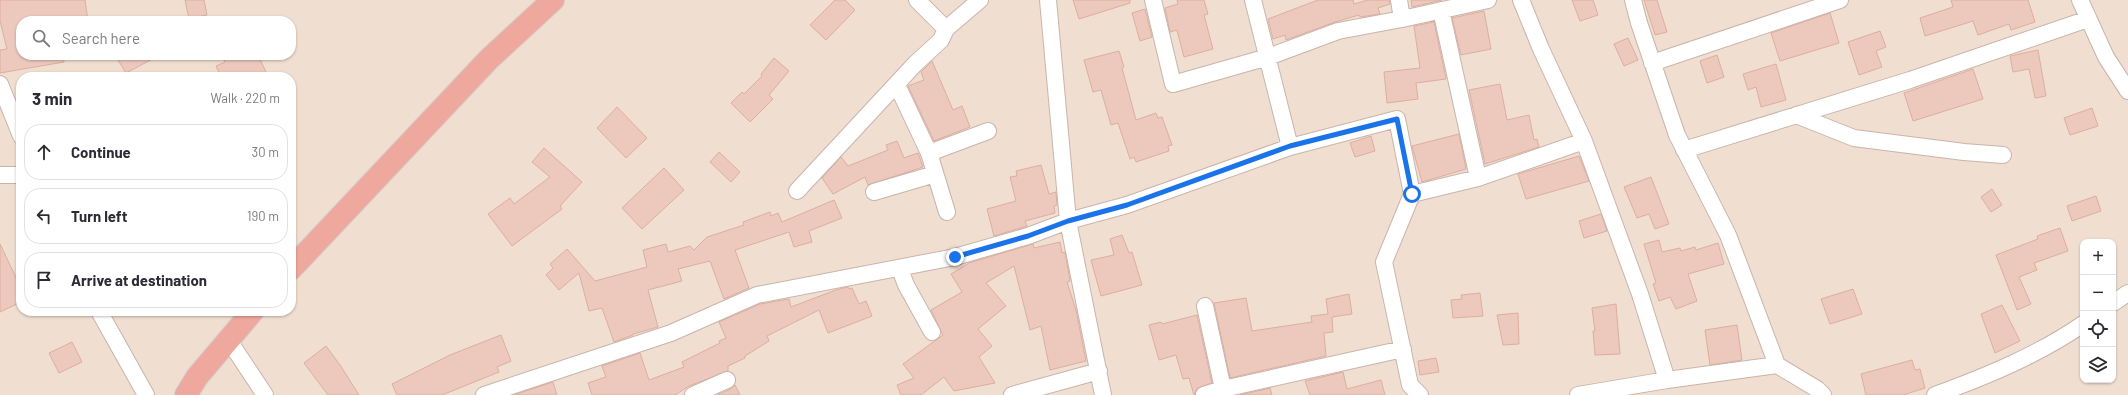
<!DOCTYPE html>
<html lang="en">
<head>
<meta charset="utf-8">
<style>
  :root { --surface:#fff; --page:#f7f7f7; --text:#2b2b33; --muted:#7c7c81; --line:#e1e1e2 }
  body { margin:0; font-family:Barlow,sans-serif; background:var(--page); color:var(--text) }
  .controls { position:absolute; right:12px; bottom:12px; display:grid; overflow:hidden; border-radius:8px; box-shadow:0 1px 3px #0004 }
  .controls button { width:36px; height:36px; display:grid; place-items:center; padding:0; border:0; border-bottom:1px solid var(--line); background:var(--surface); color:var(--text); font:20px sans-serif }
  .stop { position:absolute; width:12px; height:12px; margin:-9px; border:3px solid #1a73e8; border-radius:50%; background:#fff }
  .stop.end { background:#1a73e8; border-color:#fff; box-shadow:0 1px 4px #0008 }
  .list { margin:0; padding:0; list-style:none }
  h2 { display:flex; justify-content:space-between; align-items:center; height:52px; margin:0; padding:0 16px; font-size:17px }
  h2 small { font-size:13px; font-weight:400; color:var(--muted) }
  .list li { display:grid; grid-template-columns:26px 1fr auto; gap:12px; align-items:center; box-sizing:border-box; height:56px; margin:0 8px 8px; padding:0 8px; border:1px solid var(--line); border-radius:16px }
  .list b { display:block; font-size:15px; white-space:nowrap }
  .list em { font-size:13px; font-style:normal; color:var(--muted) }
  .icon { flex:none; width:22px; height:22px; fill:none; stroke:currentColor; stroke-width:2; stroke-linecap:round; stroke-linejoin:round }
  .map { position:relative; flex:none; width:2128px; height:395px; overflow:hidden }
  .search { position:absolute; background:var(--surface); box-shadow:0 1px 3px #0004; left:16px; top:16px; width:280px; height:44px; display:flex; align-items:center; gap:10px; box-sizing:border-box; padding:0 14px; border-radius:16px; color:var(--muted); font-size:15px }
  .panel { position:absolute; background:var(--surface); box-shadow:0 1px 3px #0004; left:16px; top:72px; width:280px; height:244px; border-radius:16px }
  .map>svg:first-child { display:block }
  .residential { fill:#f0ded1; fill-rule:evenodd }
  .building { fill:#ecc9bc; stroke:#ddae9e }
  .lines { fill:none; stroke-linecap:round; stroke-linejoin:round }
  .minor-casing { stroke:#c9b4aa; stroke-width:18 }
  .highway-casing { stroke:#d4cbc9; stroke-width:24 }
  .minor { stroke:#fff; stroke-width:16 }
  .highway { stroke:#efa89d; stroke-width:22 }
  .route { stroke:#1a73e8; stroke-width:5 }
</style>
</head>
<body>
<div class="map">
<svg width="2128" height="395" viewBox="0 0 2128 395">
  <rect width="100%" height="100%" fill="#faede2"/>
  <!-- residential -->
  <path class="residential" d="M0,0H2128V395H0ZM21,21H291V55H21ZM21,77H291V311H21ZM2083,242H2113V380H2083Z"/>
  <!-- building -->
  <path class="building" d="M0,0H85L88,21H21V55H63L64,62L0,73V50L7,49L0,21Z
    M185,0H204L207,15L189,19Z
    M835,0H845L855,10L826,40L810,25Z
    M1073,0H1130V3L1079,19Z
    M1177,0H1204L1208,14L1204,15L1213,49L1184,57L1177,30L1170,32L1165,8L1178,4Z
    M1318,0H1353L1354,4L1368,0H1389L1390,4L1378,8L1380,14L1360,17L1359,15L1335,22L1286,40L1285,35L1273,39L1268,19Z
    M1411,0H1442L1412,7Z
    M1572,0H1593L1598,15L1580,21Z
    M1644,0H1657L1667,32L1655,35Z
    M1951,0H2028L2035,22L2011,30L2009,24L1978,35L1973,21L1925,36L1920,18L1953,7Z
    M1145,9L1152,37L1140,41L1132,13Z
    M1484,11L1491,49L1461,55L1452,18Z
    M1830,13L1839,43L1780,61L1771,33Z
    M1434,22L1446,79L1416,83L1418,99L1387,103L1384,72L1420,68L1414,26Z
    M1880,31L1886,47L1876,51L1882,67L1859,75L1848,42Z
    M1628,38L1638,60L1624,66L1614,44Z
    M2038,50L2046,96L2035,98L2029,69L2013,72L2010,56Z
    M1119,51L1124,67L1122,68L1136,120L1156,113L1158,118L1162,117L1172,145L1168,146L1169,151L1136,162L1134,157L1130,159L1118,123L1111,125L1101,90L1093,92L1084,60Z
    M115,55H160L126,73Z
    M222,55H258L266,72L256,77H221L216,66L225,62Z
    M1717,55L1724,77L1707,83L1700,61Z
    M774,58L789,71L769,95L773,99L750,122L731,103L742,92L744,94L762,76L761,74Z
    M932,61L953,110L962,106L970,127L934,141L908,86L924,80L921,72Z
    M1776,64L1786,100L1761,107L1756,87L1748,90L1743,74Z
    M1973,69L1983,99L1913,121L1904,93Z
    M1500,84L1507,120L1529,115L1534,140L1537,139L1539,147L1485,164L1469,90Z
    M617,107L647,138L626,158L597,128Z
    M2092,108L2098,126L2070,135L2064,118Z
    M1459,134L1466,169L1422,182L1412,146Z
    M1371,136L1375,151L1355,157L1350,143Z
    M897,141L904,158L918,153L923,167L868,185L865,177L833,194L822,178L841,157L848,166L888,150L886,145Z
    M544,148L582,182L560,206L562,209L512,246L488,214L510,198L514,204L550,177L532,162Z
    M719,152L740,172L731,182L710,162Z
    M1579,156L1589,181L1526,199L1518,174Z
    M1041,165L1049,194L1056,192L1057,205L1054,206L1055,213L1025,221L1027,226L994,236L987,209L1016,201L1010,177L1017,176L1016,171Z
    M664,168L684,190L642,229L622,208Z
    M1651,177L1669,224L1655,229L1649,214L1637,218L1624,187Z
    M1992,189L2002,205L1991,212L1981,197Z
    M2096,196L2101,211L2072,221L2067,206Z
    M834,200L842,218L809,231L812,242L794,247L789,232L735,250L749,288L724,299L710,261L678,269L682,281L648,290L658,327L633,334V335L614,342L602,308L589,311L579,273L559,290L546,275L553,268L550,264L567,249L595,281L647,267L643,250L666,244L668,252L690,246L694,250L707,237L744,225L743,222L770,212L771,216L778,213L782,222Z
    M1601,214L1607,231L1584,238L1579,221Z
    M2060,228L2068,251L2034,263L2037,270L2019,277L2031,304L2017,310L1996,255L2038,239L2037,236Z
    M1122,235L1129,253L1132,252L1142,285L1101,296L1091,260L1114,255L1110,239Z
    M1659,240L1662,252L1680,248L1681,251L1695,247L1696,250L1718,243L1724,264L1688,274L1697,301L1676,309L1670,297L1659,301L1653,284L1656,283L1644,244Z
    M1060,242L1062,253L1065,252L1070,281L1067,282L1076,310L1086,361L1050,370L1041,326L1030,330L1014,266L986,283L1006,306L978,329L992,346L979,357L995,383L954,391L944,377L921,395H901L897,385L914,378L903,364L943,335L931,310L962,292L951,274L969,263L1033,244L1034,248Z
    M0,244L21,288V302L0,312Z
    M848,287L849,289L852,288L859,304L866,301L872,316L828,333L819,310L767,336L769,341L745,356V358L728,366V371L689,386L675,395H592L588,383L606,377L602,366L640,353L649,380L684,367L682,362L720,343L719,341L726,338L719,322L760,304L789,299L791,307L836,290Z
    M1853,289L1862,314L1830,324L1821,299Z
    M1480,293L1483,316L1453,318L1451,300L1462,299L1461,295Z
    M1349,294L1352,314L1332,317L1333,332L1324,333L1326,356L1230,378L1214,303L1246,298L1252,331L1312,322L1311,316L1328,314L1326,299Z
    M1616,304L1620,354L1595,355L1593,331H1595L1592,308Z
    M2002,305L2020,341L1995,353L1981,314Z
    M1518,313L1519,344L1503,345L1497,315Z
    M1197,315L1212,383L1197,388L1194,395L1189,378L1183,379L1176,355L1159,360L1149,325L1161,322L1162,324Z
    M1737,325L1742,360L1710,365L1705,330Z
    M501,335L511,361L497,367L499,372L442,395H397L392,384L450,355Z
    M72,342L82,362L59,373L49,353Z
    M326,346L340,365L359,395H328L304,363Z
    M1436,358L1439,372L1420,375L1418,361Z
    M1912,360L1915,370L1920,369L1925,388L1903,395H1866L1861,374Z
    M1343,372L1347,389L1381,380L1385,395H1310L1305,381Z
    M553,382L557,395H514Z
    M735,385L740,395H717L731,389Z
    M1270,388L1272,395H1240Z"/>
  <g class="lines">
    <defs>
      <path id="minor" d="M917,0L946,29
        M1048,0L1068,221L1103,395
        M1153,0L1173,84L1268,57L1338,31L1402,19
        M1253,0L1290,147
        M1399,0L1402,19L1488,0
        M1521,0L1541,49L1584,141L1640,294L1667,380
        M1633,0L1639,23L1677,135L1728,235L1777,365L1817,389L1823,395
        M2080,0L2106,57L2128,91
        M1441,10L1478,178L1584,141
        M1652,63L1840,0
        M0,84L21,136
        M897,85L929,153L947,212
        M1796,115L1854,138L1964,152L2003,155
        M1684,150L1910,80L2088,19
        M929,153L988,131
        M0,175H21
        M797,191L915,64L941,40L946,29L980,0
        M874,192L935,174
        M1412,194L1478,178
        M900,269L906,285L932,332
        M2113,303L2128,293
        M1205,306L1223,389
        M99,311L146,395
        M228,339L265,395
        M484,395L671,333L757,295L955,257L1028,236L1068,221L1127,205L1290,147L1397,119L1412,194L1384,262L1410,385L1420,395
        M693,395L727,380
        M1012,395L1099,371
        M1204,395L1223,389L1403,349
        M1578,395L1667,380L1777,365
        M1935,395C1987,376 2038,355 2083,324"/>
      <path id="highway" d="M291,269L489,59L553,0
        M186,395L197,377L253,311"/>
    </defs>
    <!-- minor casing -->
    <use href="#minor" class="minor-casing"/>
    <!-- highway casing -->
    <use href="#highway" class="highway-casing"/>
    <!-- minor -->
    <use href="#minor" class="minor"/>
    <!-- highway -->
    <use href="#highway" class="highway"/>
  </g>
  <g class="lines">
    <!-- route -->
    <path class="route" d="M955,257L1028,236L1068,221L1127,205L1290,146L1397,119L1412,194"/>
  </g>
</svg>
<div class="controls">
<button>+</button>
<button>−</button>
<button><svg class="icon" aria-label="locate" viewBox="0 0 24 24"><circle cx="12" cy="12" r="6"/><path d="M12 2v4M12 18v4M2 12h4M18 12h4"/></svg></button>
<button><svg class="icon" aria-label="layers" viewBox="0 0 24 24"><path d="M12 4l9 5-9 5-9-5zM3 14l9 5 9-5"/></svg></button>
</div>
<div class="stop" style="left:1412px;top:194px"></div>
<div class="stop end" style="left:955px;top:257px"></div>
<div class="search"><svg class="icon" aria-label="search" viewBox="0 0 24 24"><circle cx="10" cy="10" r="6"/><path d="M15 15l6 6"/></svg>Search here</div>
<section class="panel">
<h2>3 min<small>Walk · 220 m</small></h2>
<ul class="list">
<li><svg class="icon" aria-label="ahead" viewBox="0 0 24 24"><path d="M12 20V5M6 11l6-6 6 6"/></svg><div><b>Continue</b></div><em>30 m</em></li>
<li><svg class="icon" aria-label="left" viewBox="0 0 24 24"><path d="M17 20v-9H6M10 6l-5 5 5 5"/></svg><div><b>Turn left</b></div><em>190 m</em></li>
<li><svg class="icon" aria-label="arrive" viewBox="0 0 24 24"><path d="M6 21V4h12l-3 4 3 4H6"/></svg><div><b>Arrive at destination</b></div></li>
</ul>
</section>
</div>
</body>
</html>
